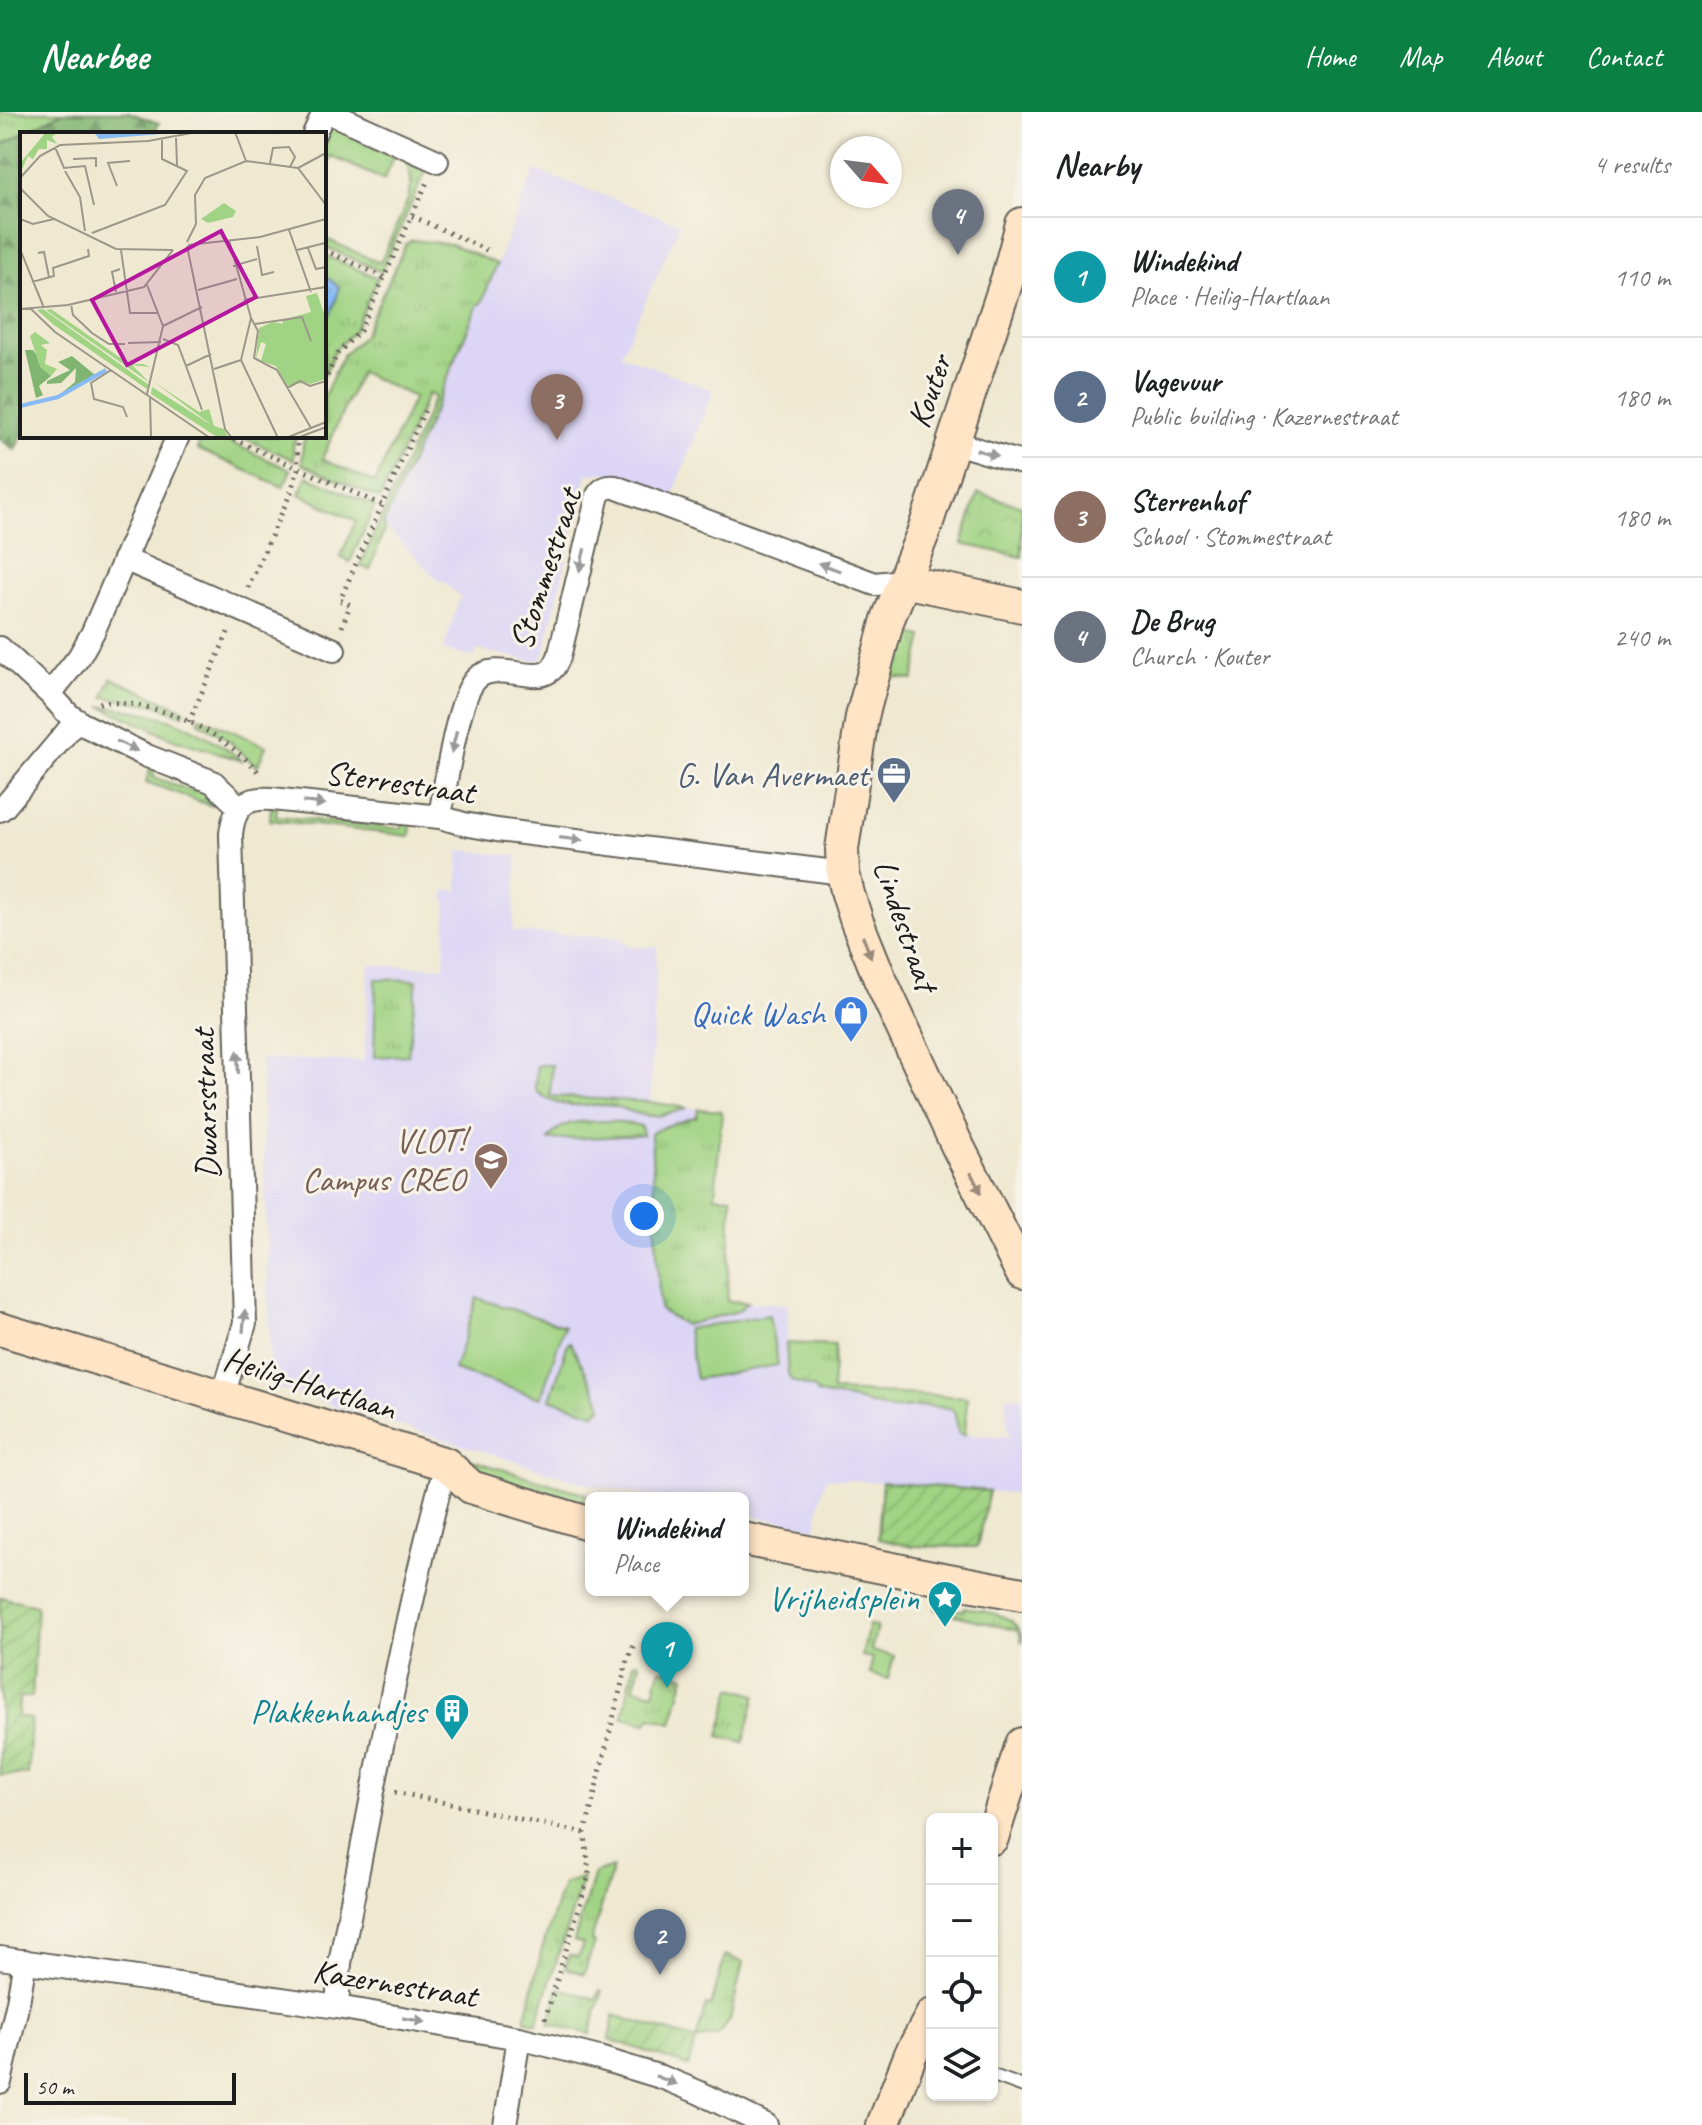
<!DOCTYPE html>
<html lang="en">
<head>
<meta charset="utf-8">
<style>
  :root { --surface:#fff; --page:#f2f2f2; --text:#202124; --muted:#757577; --line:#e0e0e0; --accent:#0b8043 }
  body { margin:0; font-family:Caveat,sans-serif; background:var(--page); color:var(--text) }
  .controls { position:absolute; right:24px; bottom:24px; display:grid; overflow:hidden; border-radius:12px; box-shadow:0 2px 6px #0004 }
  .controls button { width:72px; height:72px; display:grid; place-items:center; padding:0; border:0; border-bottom:2px solid var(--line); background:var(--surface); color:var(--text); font:40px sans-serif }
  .compass { position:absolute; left:830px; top:24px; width:72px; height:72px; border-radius:50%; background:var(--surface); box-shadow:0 2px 6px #0004; rotate:118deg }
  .scale { position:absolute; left:24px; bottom:20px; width:212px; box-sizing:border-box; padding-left:8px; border:4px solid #1c1c1c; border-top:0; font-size:22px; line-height:28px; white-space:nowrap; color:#1c1c1c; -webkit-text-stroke:6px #f7f3e8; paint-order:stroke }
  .you { position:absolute; left:644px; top:1104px; width:28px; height:28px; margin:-20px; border:6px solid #fff; border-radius:50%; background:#1a73e8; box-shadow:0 0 0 12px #1a73e833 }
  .badge { display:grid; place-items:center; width:52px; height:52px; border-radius:50%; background:var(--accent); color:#fff; font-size:26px; font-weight:700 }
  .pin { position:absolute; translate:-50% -66px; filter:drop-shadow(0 2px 4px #0008) }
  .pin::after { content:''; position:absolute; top:42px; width:28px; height:24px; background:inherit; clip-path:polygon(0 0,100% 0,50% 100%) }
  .popup { position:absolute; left:585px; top:1380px; width:164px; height:104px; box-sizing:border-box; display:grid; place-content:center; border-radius:12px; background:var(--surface); filter:drop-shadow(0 2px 6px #0005); font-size:26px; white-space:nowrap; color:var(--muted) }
  .popup b { font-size:30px; color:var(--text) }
  .popup::after { content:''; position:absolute; left:50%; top:100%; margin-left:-16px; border:16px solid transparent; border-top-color:var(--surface) }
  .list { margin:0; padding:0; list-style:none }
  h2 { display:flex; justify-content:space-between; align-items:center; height:104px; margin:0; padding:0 32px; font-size:34px }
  h2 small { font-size:26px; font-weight:400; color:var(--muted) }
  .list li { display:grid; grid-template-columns:52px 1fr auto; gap:24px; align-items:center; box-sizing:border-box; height:120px; padding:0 32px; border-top:2px solid var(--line) }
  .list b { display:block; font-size:30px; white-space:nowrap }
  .list p { margin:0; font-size:26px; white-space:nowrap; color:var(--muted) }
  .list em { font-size:26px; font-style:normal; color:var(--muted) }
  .icon { flex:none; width:44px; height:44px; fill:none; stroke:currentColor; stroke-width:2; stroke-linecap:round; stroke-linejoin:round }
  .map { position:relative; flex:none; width:1022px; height:2013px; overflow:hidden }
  header { display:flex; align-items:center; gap:48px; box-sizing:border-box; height:112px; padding:0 40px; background:var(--accent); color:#fff }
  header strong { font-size:38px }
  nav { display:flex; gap:44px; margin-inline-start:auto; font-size:28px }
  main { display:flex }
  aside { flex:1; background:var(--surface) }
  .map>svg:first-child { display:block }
  .built { fill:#dcd5f6 }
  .grass { fill:url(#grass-tufts); stroke:#5e7850; stroke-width:2; fill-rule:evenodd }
  .forest { fill:url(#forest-firs); stroke:#4e6846; stroke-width:2 }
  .park { fill:url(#park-crowns); stroke:#5e7850; stroke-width:2 }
  .garden { fill:url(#garden-furrows); stroke:#5e7850; stroke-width:2 }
  .pitch { fill:#a0d383; stroke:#5e7850; stroke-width:2 }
  .water { fill:url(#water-ripples); stroke:#526b88; stroke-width:2 }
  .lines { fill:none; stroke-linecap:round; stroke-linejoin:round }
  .lane-casing { stroke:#66645b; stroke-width:15 }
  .street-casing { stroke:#66645b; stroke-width:26 }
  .secondary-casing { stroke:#66645b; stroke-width:36 }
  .path { stroke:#66645b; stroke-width:5; stroke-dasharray:2 6; stroke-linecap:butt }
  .lane { stroke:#fff; stroke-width:11 }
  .street { stroke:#fff; stroke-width:22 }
  .secondary { stroke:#ffe4c6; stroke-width:32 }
  .oneway { fill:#999 }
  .oneway2 { fill:#998a7a }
  .labels { text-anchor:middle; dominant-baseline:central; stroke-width:6; stroke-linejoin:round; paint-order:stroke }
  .street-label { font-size:34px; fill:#1c1c1c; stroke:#f7f3e8 }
  .service-label { font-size:34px; fill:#4e5e75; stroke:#f7f3e8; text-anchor:end }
  .shop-label { font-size:34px; fill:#366cbe; stroke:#f7f3e8; text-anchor:end }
  .education-label { font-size:34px; fill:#785e54; stroke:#f7f3e8; text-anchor:end }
  .culture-label { font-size:34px; fill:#0d838f; stroke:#f7f3e8; text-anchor:end }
  .inset-river { fill:none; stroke:#88baf5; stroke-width:4 }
  .inset-road { fill:none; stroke:#9b9789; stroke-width:2 }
  .view { fill:#b5179e; fill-opacity:0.15; stroke:#b5179e; stroke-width:4 }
  .inset-edge { fill:none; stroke:#1c1c1c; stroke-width:4 }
</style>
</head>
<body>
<header>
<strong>Nearbee</strong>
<nav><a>Home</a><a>Map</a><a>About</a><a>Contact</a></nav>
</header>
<main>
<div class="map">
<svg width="1022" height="2013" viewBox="0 0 1022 2013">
  <defs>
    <pattern id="grass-tufts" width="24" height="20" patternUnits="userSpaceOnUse" patternTransform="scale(2)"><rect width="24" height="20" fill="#a0d383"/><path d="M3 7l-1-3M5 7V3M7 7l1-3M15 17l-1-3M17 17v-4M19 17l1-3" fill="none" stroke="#89b571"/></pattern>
    <pattern id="forest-firs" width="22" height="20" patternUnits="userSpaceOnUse" patternTransform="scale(2)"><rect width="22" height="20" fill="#80b571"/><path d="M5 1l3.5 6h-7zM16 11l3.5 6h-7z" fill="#68925c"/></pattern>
    <pattern id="park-crowns" width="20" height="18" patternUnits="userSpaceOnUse" patternTransform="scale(2)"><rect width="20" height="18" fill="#a0d383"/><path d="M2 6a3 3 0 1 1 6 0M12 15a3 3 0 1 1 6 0" fill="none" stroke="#89b571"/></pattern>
    <pattern id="garden-furrows" width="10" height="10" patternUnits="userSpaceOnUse" patternTransform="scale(2)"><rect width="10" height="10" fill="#a0d383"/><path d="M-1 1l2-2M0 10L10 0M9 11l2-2" fill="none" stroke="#89b571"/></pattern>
    <pattern id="water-ripples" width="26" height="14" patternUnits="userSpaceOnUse" patternTransform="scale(2)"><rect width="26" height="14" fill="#88baf5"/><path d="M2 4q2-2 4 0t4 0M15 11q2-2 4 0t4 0" fill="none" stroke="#759fd1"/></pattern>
  </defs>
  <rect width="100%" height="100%" fill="#f7f3e8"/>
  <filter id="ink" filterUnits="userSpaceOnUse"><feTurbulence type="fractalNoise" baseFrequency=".0125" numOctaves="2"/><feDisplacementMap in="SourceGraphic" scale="16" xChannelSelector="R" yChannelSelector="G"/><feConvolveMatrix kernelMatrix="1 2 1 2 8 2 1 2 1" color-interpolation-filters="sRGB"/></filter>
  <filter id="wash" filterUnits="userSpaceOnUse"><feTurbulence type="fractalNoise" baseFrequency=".006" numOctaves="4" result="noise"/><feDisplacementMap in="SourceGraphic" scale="32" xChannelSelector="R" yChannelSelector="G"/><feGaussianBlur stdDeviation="1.8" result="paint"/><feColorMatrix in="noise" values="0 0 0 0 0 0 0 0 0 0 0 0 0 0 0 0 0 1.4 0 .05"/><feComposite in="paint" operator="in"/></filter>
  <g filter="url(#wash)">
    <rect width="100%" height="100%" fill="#efe9d1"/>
    <!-- built -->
    <path class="built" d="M535,58L680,112L621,243L713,278L672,387L605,361L587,362L543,545L536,549L477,538L474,546L443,538L460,485L443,469L441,471L383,412L435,296L478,191H481Z
      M459,738L517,744L513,820L618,825L634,836L657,834L650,991L722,999L715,1084L732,1085L727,1189L788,1192L787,1231L835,1233L832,1279L967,1285L965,1323L1010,1324V1321L1008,1320L1005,1284H1022V1382L826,1366L820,1388L816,1416L743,1402V1386H662L592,1373L271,1274L261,947L364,949L369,853L444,855L447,790L445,789V778L458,779Z"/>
    <!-- grass -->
    <path class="grass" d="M0,0H63L0,34Z
      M333,12L361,25L360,29L394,45L384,68L331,44L324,58V32Z
      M407,50L426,59L381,160L324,134V126L380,151L408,88L411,69Z
      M412,128L451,132L497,152L481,192H478L435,296L383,412L385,415L370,458L360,454L435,284L428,282L380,387L302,352L303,331L306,324H324V284L343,243L363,224L406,132ZM360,260L414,285L375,371L322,347Z
      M324,143L378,166L354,219L335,238L324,264Z
      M202,324H216L291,358L283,375L197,337Z
      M239,324H297L293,334L294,348Z
      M307,364L375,394L350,450L340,445L356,409L299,382Z
      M905,521L923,525L913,568L893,565Z
      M111,566L185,598L183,603L155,593L104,585Z
      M101,594C160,600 196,612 243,649L174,627Z
      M200,605L266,634L257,655L227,627L198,610Z
      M151,655L155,656L153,665L194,680L197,675L204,678L215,688L213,693H209L146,670Z
      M271,695H277L276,704L401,717L403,709L411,710L410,724L270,708Z
      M376,867L417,868L408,943L374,945Z
      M539,953H552L550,984L650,990L687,996C676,999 662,1005 650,1004C638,1004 625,996 613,994C583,990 557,1001 535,977L537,954Z
      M698,997L722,999L715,1084L732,1085L727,1189L748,1190L738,1199L685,1213L660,1198L651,1022C661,1013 683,1010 697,1004Z
      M611,1009L641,1014L643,1023L548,1028C563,1005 586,1010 611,1009Z
      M570,1230L599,1285L602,1294L595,1301L550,1287L568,1231Z
      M786,1231L835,1233L832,1279L967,1285L965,1323L959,1322L954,1299L950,1296L926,1294L889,1297L855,1288L818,1282L813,1276L792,1269L788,1262Z
      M458,1344L586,1382L583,1394L480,1360Z
      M937,1488L955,1492V1497L963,1499L964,1495C986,1500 1022,1502 1022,1531L1019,1519L935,1498Z
      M869,1513L877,1515L871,1539L894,1544L888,1567L870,1562L872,1546L862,1544Z
      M634,1550L640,1551L634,1576L654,1581L660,1557L685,1564L672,1611L650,1605L647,1611L623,1605Z
      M732,1576L756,1583L744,1630L719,1624Z
      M613,1755L591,1829L594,1831L584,1862L565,1856L569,1843L578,1845L583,1832L574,1829L594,1761Z
      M583,1765L537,1911L525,1909L541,1840L563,1772Z
      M725,1843L743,1850L730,1908L719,1923L696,1928L706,1893L711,1894Z
      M559,1876L596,1887L600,1878L602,1879L598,1895L596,1896L591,1922L549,1912Z"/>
    <!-- forest -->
    <path class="forest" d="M63,0H128L159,11L154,22H22V323L15,338L0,327V34Z"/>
    <!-- park -->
    <path class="park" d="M978,381L1022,394V445L962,432Z"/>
    <!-- garden -->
    <path class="garden" d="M882,1370L989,1379L977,1435L910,1434L878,1427Z
      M0,1485L37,1493L32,1585H19L18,1605L31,1607L28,1663H0Z
      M614,1903L696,1928L688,1954L609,1927Z"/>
    <!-- pitch -->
    <path class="pitch" d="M477,1186L564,1214L541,1286L454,1258Z
      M769,1203L778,1253L696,1267L687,1217Z"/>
    <!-- water -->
    <path class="water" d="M324,163L339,175C338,190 329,202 324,216Z"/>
  </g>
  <g filter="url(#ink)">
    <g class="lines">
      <defs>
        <path id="lane" d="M992,1963L1022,1974"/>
        <path id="street" d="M328,0L437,49
          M314,22L324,0
          M952,330L1022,351
          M124,447L334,538
          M0,536L50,582L68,602L80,611L147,644L213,670L240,696
          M50,582L79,545L93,520L178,324
          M0,698L5,694L77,608
          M440,705C445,676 457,586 476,567C495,548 531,571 548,560C554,557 556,551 559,545L598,383C602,377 607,374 615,375L875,472L903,469
          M223,1284L245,1211L231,722C234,694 245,685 272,687L440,705L464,712L497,718L843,761
          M0,1846L337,1895L519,1926L599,1946L664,1966L698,1980L766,2013
          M337,1895L340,1851C373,1684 401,1516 446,1352
          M0,1970L18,1890L25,1849
          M505,2013L519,1926"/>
        <path id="secondary" d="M1022,112L1008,165L924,419L888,507L862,605L842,737L843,761L848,782L857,810L880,867L956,1031L1022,1161
          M903,469L1022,494
          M0,1217L446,1352L471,1375L591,1412
          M743,1427L927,1464L1022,1482
          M992,1726L1022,1632
          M883,2013L911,1942L932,1903"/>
      </defs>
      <!-- lane casing -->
      <use href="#lane" class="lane-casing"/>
      <!-- street casing -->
      <use href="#street" class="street-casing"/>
      <!-- secondary casing -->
      <use href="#secondary" class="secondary-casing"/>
      <!-- path -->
      <path class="path" d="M412,104L491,140
        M324,138L384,165
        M324,271L337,242L360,219L427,70
        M226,324L382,393L427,293
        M248,476L291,380L298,357L297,331L300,324
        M342,515L350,493L340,488L382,393
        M99,591C148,587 206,612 242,644C249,650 255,655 259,662
        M189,610L229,518
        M395,1680L585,1721
        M545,1907L589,1763L585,1721L627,1550L633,1534"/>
      <!-- lane -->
      <use href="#lane" class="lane"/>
      <!-- street -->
      <use href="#street" class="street"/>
      <!-- secondary -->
      <use href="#secondary" class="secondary"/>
    </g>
    <!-- one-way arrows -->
    <defs><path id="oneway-solid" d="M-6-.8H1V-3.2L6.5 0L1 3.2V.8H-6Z" transform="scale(2)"/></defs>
    <g class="oneway">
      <use href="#oneway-solid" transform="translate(987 341) rotate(16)"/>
      <use href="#oneway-solid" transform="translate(582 448) rotate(103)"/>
      <use href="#oneway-solid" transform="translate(829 455) rotate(-160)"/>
      <use href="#oneway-solid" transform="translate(454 630) rotate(103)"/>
      <use href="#oneway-solid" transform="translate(127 634) rotate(26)"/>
      <use href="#oneway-solid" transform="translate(314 691) rotate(6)"/>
      <use href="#oneway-solid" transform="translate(571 727) rotate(7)"/>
      <use href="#oneway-solid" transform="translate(238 950) rotate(-92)"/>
      <use href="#oneway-solid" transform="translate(244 1209) rotate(-85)"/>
      <use href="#oneway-solid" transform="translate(414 1908) rotate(10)"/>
      <use href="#oneway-solid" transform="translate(666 1968) rotate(21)"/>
    </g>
    <g class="oneway2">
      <use href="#oneway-solid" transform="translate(867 835) rotate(68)"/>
      <use href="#oneway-solid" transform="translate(976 1071) rotate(63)"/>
    </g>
  </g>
  <!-- icons -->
  <defs>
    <symbol id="office-pin" viewBox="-11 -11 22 30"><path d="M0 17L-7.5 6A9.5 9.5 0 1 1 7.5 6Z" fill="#5c6f8a" stroke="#f7f3e8"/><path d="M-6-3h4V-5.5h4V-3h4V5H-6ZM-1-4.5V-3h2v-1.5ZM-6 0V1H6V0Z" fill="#fff"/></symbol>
    <symbol id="shop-pin" viewBox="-11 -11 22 30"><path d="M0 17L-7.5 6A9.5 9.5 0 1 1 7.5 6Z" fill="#3f7fe0" stroke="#f7f3e8"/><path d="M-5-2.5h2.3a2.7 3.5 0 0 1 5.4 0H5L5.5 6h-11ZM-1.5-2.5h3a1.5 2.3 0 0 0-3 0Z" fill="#fff"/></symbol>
    <symbol id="school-pin" viewBox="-11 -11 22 30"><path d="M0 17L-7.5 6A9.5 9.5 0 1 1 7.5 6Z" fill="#8d6e63" stroke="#f7f3e8"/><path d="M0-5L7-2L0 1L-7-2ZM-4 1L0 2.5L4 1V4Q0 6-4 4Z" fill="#fff"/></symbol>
    <symbol id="sight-pin" viewBox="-11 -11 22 30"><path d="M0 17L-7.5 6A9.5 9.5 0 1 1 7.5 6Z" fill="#0f9aa8" stroke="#f7f3e8"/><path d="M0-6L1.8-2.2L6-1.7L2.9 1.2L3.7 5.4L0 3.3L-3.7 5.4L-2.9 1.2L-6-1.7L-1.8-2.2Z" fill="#fff"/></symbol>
    <symbol id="building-pin" viewBox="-11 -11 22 30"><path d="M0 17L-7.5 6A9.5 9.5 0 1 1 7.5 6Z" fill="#0f9aa8" stroke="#f7f3e8"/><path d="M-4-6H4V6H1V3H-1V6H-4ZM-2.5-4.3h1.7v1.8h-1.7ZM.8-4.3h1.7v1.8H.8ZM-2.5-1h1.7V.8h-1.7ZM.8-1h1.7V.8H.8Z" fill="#fff"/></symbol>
  </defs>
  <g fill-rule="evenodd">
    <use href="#office-pin" x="874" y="642" width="40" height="54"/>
    <use href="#shop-pin" x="831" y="881" width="40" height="54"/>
    <use href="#school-pin" x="471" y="1028" width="40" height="54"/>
    <use href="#sight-pin" x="925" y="1466" width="40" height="54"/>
    <use href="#building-pin" x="432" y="1579" width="40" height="54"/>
  </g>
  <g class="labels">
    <!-- street labels -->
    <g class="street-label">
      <text transform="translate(929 279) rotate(-71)">Kouter</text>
      <text transform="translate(545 457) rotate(-72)">Stommestraat</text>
      <text transform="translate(400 670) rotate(8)">Sterrestraat</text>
      <text transform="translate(906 813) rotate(71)">Lindestraat</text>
      <text transform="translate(205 992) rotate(-92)">Dwarsstraat</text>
      <text transform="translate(310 1271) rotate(17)">Heilig-Hartlaan</text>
      <text transform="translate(395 1871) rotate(9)">Kazernestraat</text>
    </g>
    <!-- service labels -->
    <g class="service-label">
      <text x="868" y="662">G. Van Avermaet</text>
    </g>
    <!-- shop labels -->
    <g class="shop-label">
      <text x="825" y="901">Quick Wash</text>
    </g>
    <!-- education labels -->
    <g class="education-label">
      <text x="465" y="1028">VLOT!<tspan x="465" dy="39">Campus CREO</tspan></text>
    </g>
    <!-- culture labels -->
    <g class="culture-label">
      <text x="919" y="1486">Vrijheidsplein</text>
      <text x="426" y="1599">Plakkenhandjes</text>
    </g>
  </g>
  <!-- overview -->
  <g transform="translate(20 20)">
    <rect width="306" height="306" fill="#efe9d1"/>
    <path d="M26,0H38L32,5L37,12L27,8V17H19L13,27L8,24L0,42L2,29ZM23,177L129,253L127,257L34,193L17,178ZM31,177L109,232H123L130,235L112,233L130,251L26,178ZM253,190L264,192L271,213L303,247L266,254L256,234L241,229L246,212L241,210L236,227L239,196ZM134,250L179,280L189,277L194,294L204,297L209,306L197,305L131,262L132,255L193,294Z" fill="#a0d383"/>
    <path d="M5,218H13L31,244L19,254L23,263L16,266ZM52,224L75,243L38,264L55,250L56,236L41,251L27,252V249L50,238L38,230Z" fill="#80b571"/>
    <path d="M297,161L306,187V247L290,252L279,248L262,188L291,180L286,164Z" fill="#a0d383"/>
    <path d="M204,71L216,79L213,85L188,91L181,87ZM15,200L30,211L21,213L27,218L25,232L37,237L31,244L20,235L10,204Z" fill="#a0d383"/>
    <path d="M74,0H167L79,7Z" fill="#88baf5"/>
    <path class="inset-river" d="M0,274L38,265L86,238"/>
    <path class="inset-road" d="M215,0L226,29M156,6L157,33M35,15L44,36L65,34L74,73M53,27L76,26V35M250,31L253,16L269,15L275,25L270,35M278,36L306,21M45,39L60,65L65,99M0,46L20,24L40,13L128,9L177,0M97,54L88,31L110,29M0,56L28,84L96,117L153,118M0,87L13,92L34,87M269,98L291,160M72,101L145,73L167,39L142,27V8M209,108L231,186L221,228M167,110L176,92L175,63L185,46L226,29L278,36L306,73M168,113L240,105L306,87M167,114L205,297L212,306M237,114L242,143L254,140M288,116L296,137L306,135M0,117L24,176M101,118L110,181H137M277,118L305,111M18,121L24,120L29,145M213,134L237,127M12,150L34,144L33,136L69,124L68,117M178,158L217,147M96,160L92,140L100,137M224,168L306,155M51,172L53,183L72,201L89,212H105M10,176L35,200L190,306M0,177L48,173L124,155L153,118M231,186L238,199L234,226L257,238L291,296M235,192L282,185L291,209M143,194L182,175M143,207L158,213L166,234M108,211L141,210M221,228L258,306M166,234L182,278M166,234L191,222M194,237L221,228M91,238L71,251L74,267L103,275L107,285M267,256L280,249L290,254L306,249M127,262L143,194L127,153M130,264L131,306M266,306L306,290M277,306L306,295"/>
    <path class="view" d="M201,99L236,165L107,233L72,168Z"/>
    <rect width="306" height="306" class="inset-edge"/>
  </g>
</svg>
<div class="controls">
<button>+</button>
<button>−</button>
<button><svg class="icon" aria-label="locate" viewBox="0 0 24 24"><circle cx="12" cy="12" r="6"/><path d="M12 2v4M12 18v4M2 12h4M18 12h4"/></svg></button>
<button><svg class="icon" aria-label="layers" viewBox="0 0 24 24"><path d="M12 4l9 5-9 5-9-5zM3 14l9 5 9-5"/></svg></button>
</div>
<svg class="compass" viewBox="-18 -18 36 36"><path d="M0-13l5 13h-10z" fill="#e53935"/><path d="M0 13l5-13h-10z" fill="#757577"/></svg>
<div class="scale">50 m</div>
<div class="you"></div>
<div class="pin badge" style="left:667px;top:1576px;background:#0f9aa8">1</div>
<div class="popup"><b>Windekind</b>Place</div>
<div class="pin badge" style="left:660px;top:1863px;background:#5c6f8a">2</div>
<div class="pin badge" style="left:557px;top:328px;background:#8d6e63">3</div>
<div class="pin badge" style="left:958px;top:143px;background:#6b7280">4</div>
</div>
<aside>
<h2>Nearby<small>4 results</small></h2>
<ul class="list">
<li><span class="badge" style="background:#0f9aa8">1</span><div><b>Windekind</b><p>Place · Heilig-Hartlaan</p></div><em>110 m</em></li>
<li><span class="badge" style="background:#5c6f8a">2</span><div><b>Vagevuur</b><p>Public building · Kazernestraat</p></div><em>180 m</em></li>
<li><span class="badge" style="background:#8d6e63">3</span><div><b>Sterrenhof</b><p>School · Stommestraat</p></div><em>180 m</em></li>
<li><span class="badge" style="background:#6b7280">4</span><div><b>De Brug</b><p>Church · Kouter</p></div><em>240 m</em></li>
</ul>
</aside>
</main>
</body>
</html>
